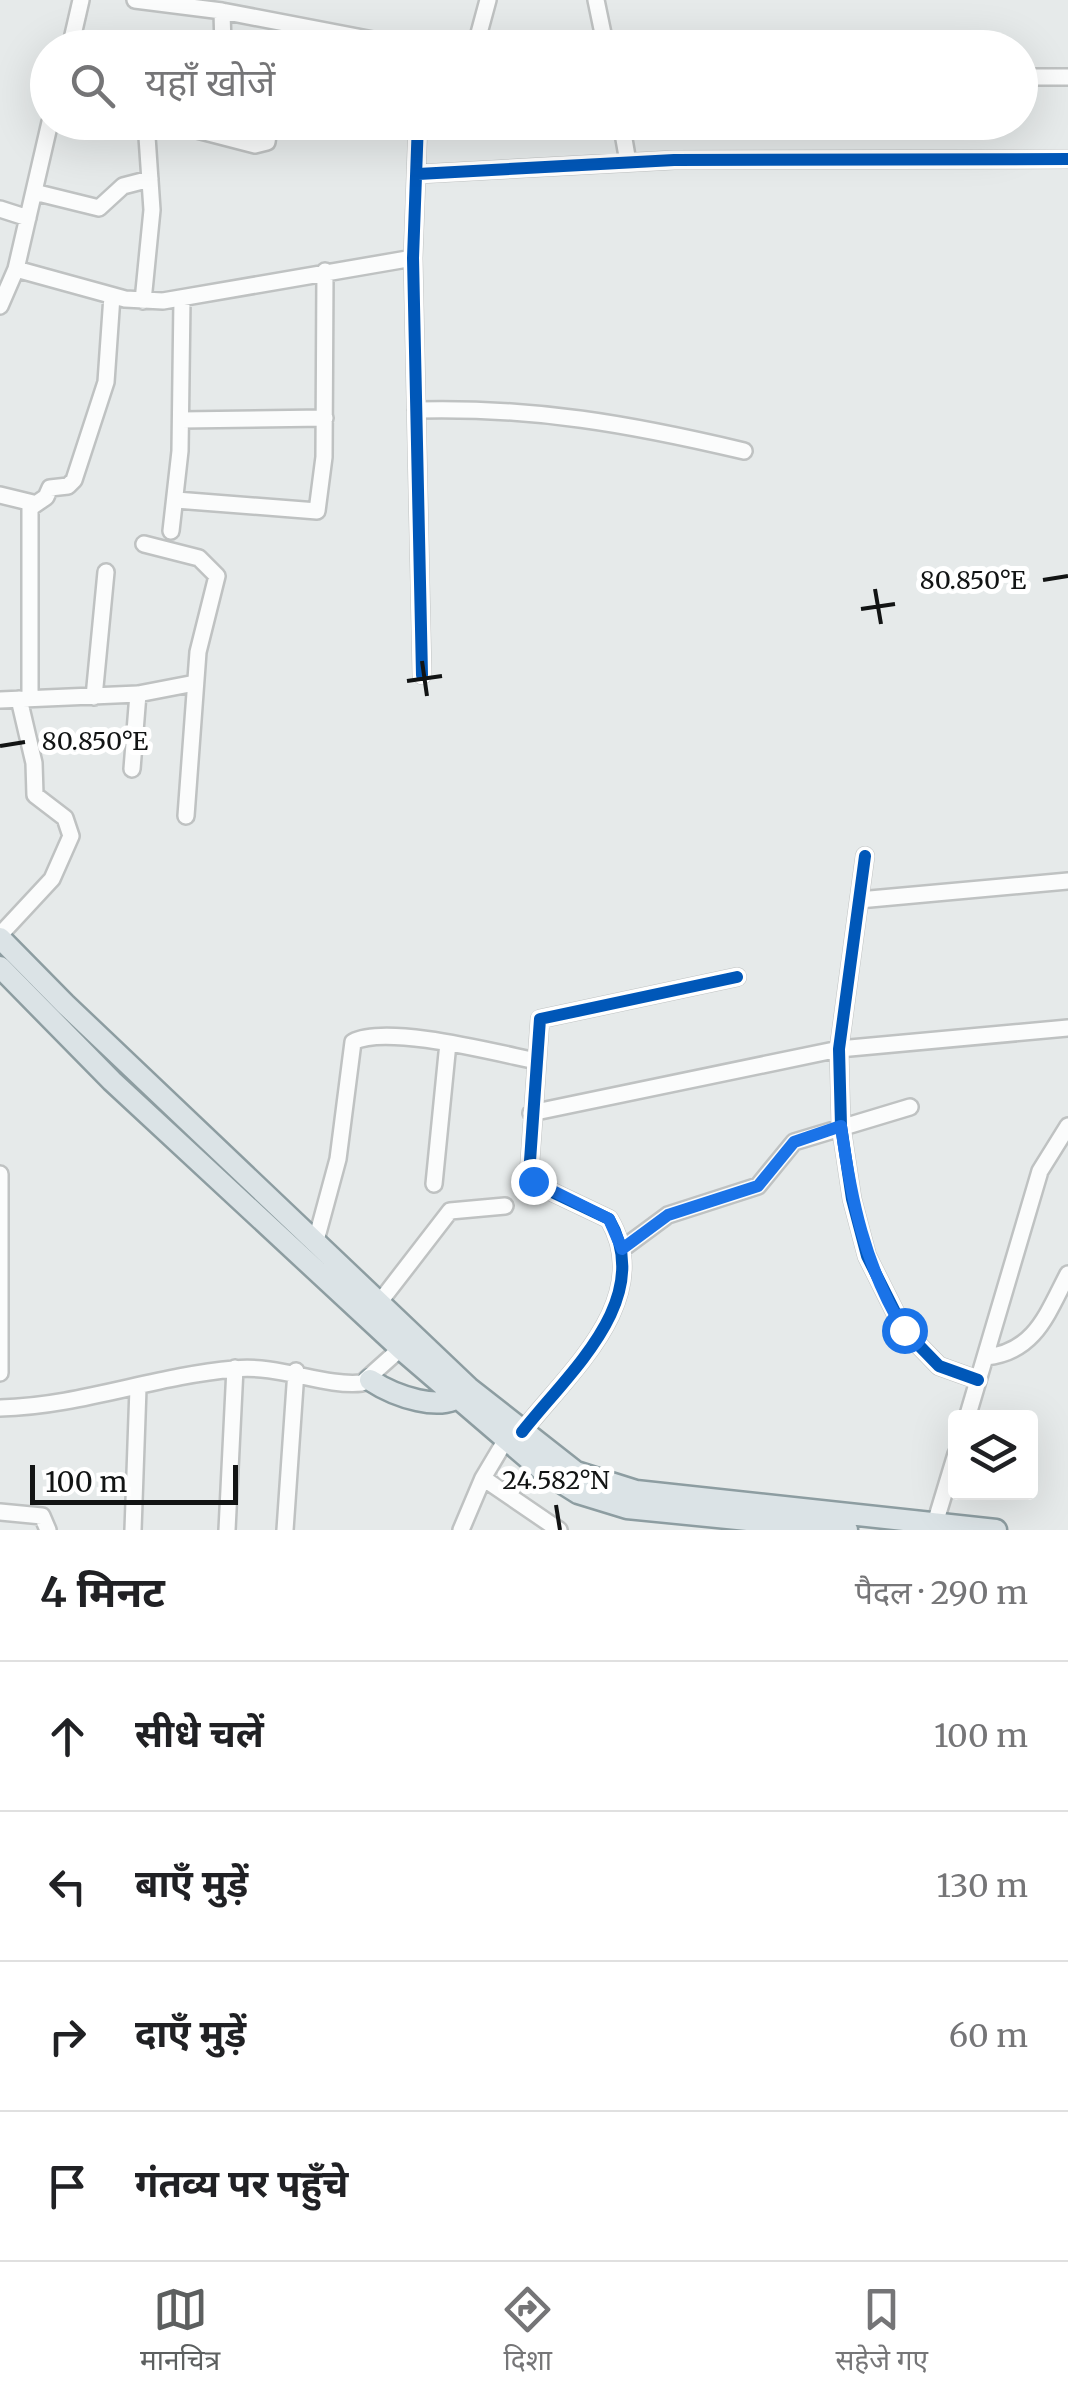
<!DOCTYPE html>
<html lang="hi">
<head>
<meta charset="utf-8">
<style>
  :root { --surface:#fff; --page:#f6f6f6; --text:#202124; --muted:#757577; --line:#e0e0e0; --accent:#5c5f5f }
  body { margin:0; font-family:Merriweather,"Noto Sans Devanagari",serif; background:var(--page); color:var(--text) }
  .controls { position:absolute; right:30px; bottom:30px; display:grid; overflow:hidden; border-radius:10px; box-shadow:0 10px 40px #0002 }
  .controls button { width:90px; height:90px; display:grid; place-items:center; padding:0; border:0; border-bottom:2px solid var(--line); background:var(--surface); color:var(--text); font:50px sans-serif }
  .scale { position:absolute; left:30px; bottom:25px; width:208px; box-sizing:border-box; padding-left:10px; border:5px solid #121414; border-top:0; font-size:28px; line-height:35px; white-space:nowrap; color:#121414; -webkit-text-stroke:8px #fff; paint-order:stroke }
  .stop { position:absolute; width:30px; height:30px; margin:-22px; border:8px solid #1a73e8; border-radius:50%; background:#fff }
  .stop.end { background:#1a73e8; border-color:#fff; box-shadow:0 2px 10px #0008 }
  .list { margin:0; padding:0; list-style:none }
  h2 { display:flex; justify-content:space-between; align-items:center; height:130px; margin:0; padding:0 40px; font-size:42px }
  h2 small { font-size:32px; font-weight:400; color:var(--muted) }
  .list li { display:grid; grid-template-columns:65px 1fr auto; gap:30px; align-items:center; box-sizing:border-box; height:150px; padding:0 40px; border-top:2px solid var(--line) }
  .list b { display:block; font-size:38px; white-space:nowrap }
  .list em { font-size:32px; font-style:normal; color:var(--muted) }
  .icon { flex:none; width:55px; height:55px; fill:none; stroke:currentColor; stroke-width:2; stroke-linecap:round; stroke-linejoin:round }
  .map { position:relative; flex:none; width:1068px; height:1530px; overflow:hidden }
  .search { position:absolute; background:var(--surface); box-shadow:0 10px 40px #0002; left:30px; right:30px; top:30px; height:110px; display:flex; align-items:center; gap:25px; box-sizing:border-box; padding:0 35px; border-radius:55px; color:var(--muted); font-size:38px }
  .sheet { height:730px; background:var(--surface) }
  nav { display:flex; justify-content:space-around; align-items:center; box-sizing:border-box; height:140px; border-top:2px solid var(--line); background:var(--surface); font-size:28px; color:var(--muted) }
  nav a { display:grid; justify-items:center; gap:5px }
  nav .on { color:var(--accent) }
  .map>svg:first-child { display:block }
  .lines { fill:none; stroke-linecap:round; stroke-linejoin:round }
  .minor-casing { stroke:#bfc2c2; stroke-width:20 }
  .major-casing { stroke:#8d9da1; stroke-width:25 }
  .minor { stroke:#fbfcfc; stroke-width:15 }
  .major { stroke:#dbe3e6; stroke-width:20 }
  .cycleway-casing { stroke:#fff; stroke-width:19 }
  .cycleway { stroke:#0057b8; stroke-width:12 }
  .route { stroke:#1a73e8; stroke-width:12 }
  .ticks { fill:none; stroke:#121414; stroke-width:4 }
  .ticks-label { font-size:25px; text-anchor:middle; fill:#121414; stroke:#fff; stroke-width:10; stroke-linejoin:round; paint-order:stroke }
</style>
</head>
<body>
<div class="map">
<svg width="1068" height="1530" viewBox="0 0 1068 1530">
  <rect width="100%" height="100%" fill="#e6eaea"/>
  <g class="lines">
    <defs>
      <path id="minor" d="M135,0L222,11L415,48
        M596,0L606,48
        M222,11L223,48
        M70,48L81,0
        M475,48L488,0
        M1020,77H1068
        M166,122L255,145L267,142L270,122
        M418,122L413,258L422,675
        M621,122L628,162
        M418,174L674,160L1068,159
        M34,192L99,208L123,186L150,179
        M0,209L28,218
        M16,269L125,299L163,301L413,258
        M143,301L152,210L146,122
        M0,306L16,269L50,122
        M416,410C534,407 630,424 744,451
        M181,420L325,418
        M0,495L33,503
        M176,500L317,511L324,457L325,271
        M171,531L180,451L182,299
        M144,544L199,558L217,576L198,652L186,816
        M94,697L106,572
        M30,699V508L46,497L50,488L68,486L74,480L106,382L112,296
        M0,700L138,694L195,683
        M132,769L138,694
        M865,856L839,1049L841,1126L852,1199L867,1256L904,1330L939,1366L978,1380
        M859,900L1068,881
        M0,935L52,879L71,836L65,818L35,795L34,763L19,699
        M531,1113L839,1049L1068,1028
        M0,1174V1373
        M434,1184L448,1043
        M315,1244L338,1159L353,1042C386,1024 497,1053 536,1061
        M622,1249L668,1215L758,1186L794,1142L910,1107
        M379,1303L450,1211L505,1206
        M986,1357C1035,1352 1047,1314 1068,1274
        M0,1408C81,1406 154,1376 234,1369C279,1364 323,1387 362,1383L409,1341
        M967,1418L1040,1171L1068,1126
        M522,1432C568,1373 656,1299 609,1219L546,1189L529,1175L540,1019L737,977
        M483,1478L559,1530
        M0,1512L42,1516L48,1530
        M133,1530L138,1388
        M227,1530L235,1368
        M285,1530L296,1371
        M461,1530L483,1478L505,1441
        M933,1530L956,1454"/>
      <path id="major" d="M0,938L65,1004L469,1388L576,1472L636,1491L996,1530
        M0,967L112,1081L402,1350L543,1471L578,1493L627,1508L847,1530
        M370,1380C393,1395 443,1415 465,1392"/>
    </defs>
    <!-- minor casing -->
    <use href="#minor" class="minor-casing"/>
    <!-- major casing -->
    <use href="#major" class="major-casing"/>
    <!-- minor -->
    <use href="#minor" class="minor"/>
    <!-- major -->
    <use href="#major" class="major"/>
    <defs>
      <path id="cycleway" d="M418,122L413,258L422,675
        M418,174L674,160L1068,159
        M865,856L839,1049L841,1126L852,1199L867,1256L904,1330L939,1366L978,1380
        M522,1432C568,1373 656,1299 609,1219L546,1189L529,1175L540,1019L737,977"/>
    </defs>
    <!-- cycleway casing -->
    <use href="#cycleway" class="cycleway-casing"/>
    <!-- cycleway -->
    <use href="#cycleway" class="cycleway"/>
  </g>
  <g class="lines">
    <!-- route -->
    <path class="route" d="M533,1181L609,1219L622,1249L668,1215L758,1186L794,1142L841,1126C851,1199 865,1267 904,1330"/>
  </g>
  <!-- ticks -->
  <path class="ticks" d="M1043,580L1068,576M875,589L881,624M861,609L895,604M422,661L427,696M407,681L442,676M0,746L25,742M556,1505L560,1530"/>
  <g class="ticks-label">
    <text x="973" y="589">80.850°E</text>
    <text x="95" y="750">80.850°E</text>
    <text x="556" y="1489">24.582°N</text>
  </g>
</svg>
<div class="controls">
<button><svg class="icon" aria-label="layers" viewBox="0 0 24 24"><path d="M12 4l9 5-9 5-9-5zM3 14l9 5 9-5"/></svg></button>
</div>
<div class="scale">100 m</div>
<div class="stop" style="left:904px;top:1330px"></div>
<div class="stop end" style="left:533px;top:1181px"></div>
<div class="search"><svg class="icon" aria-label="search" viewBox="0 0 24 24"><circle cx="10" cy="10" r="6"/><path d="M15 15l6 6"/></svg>यहाँ खोजें</div>
</div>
<section class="sheet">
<h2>4 मिनट<small>पैदल · 290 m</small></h2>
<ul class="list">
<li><svg class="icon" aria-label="ahead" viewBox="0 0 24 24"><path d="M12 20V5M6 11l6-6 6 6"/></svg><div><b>सीधे चलें</b></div><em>100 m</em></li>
<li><svg class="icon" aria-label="left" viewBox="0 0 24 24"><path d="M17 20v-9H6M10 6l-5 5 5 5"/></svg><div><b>बाएँ मुड़ें</b></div><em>130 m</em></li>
<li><svg class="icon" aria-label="right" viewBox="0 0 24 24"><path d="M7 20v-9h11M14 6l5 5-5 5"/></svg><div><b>दाएँ मुड़ें</b></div><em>60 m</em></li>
<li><svg class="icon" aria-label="arrive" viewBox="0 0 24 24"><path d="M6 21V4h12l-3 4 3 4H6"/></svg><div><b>गंतव्य पर पहुँचे</b></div></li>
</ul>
</section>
<nav>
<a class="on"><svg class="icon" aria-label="map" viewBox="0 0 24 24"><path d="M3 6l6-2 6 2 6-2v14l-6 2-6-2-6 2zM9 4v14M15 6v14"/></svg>मानचित्र</a>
<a><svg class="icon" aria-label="directions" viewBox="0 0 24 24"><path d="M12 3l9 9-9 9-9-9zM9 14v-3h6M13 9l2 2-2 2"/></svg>दिशा</a>
<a><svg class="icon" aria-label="saved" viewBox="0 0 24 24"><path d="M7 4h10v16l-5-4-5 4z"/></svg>सहेजे गए</a>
</nav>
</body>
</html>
